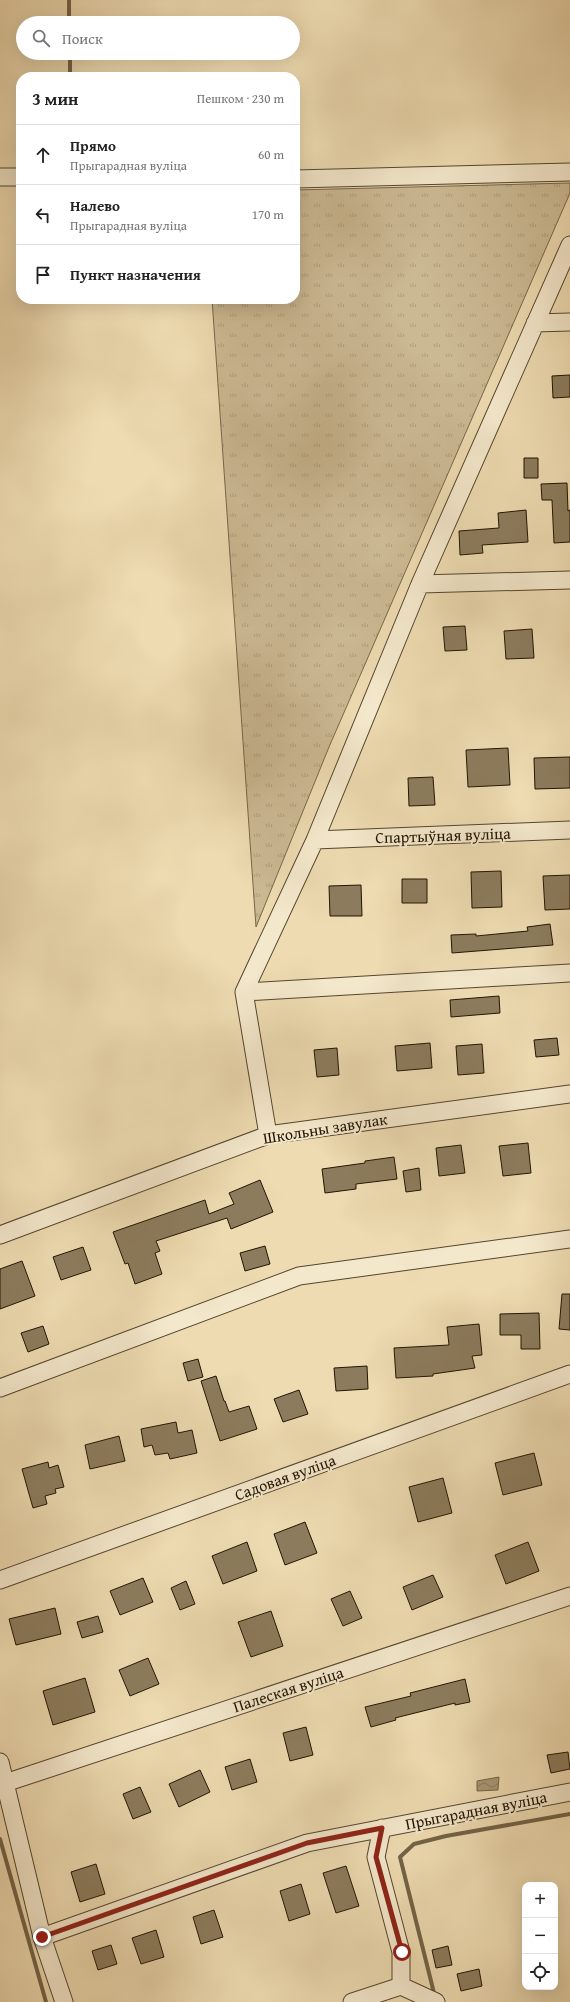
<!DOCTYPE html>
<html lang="ru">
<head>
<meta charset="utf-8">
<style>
  :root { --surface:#fff; --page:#f2f2f2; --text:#222; --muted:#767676; --line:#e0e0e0 }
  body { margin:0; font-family:"Gentium Book Plus",serif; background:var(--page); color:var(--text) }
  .controls { position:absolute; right:12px; bottom:12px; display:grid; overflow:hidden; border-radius:8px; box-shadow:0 4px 16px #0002 }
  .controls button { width:36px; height:36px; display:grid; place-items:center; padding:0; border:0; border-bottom:1px solid var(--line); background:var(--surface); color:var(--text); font:20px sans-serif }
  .stop { position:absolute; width:12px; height:12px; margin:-9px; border:3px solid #8f2418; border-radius:50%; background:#fff }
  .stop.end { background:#8f2418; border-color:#fff; box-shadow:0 1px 4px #0008 }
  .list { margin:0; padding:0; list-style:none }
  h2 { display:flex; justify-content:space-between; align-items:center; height:52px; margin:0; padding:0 16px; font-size:17px }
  h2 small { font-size:13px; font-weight:400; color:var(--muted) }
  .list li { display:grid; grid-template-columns:26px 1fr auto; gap:12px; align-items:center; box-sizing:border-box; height:60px; padding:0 16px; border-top:1px solid var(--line) }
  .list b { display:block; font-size:15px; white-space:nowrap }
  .list p { margin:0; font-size:13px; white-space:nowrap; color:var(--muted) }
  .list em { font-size:13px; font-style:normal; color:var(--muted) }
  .icon { flex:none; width:22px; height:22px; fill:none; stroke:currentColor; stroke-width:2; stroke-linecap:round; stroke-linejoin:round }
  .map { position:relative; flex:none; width:570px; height:2002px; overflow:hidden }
  .search { position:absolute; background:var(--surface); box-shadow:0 4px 16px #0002; left:16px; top:16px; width:284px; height:44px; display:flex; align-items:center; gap:10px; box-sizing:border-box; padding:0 14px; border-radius:22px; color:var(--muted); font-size:15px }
  .panel { position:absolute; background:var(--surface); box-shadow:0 4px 16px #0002; left:16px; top:72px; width:284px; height:232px; border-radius:16px }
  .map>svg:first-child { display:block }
  .grass { fill:url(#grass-tufts); stroke:#76674b }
  .water { fill:url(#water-waves); stroke:#736448 }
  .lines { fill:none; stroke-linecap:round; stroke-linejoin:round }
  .stream { stroke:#736448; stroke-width:4 }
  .building { fill:#8c7c5d; stroke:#221503 }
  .minor-casing { stroke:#55462e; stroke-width:19 }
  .minor { stroke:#f4e8cc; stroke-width:17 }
  .route { stroke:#8f2418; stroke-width:5 }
  .labels { text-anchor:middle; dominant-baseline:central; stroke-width:4; stroke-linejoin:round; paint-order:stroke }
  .street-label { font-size:16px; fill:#221503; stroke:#f4e8cc }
</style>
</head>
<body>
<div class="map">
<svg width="570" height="2002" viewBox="0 0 570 2002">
  <defs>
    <pattern id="grass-tufts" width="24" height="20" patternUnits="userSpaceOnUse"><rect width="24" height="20" fill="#cbb993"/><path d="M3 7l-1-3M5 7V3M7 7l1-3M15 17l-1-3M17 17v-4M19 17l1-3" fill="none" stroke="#ae9e7d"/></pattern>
    <pattern id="water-waves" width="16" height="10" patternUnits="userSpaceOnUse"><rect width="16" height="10" fill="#a99876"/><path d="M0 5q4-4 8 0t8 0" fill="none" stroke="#897b5f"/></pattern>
  </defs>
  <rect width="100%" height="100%" fill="#eedbb1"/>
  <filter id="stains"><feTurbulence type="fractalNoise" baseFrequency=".005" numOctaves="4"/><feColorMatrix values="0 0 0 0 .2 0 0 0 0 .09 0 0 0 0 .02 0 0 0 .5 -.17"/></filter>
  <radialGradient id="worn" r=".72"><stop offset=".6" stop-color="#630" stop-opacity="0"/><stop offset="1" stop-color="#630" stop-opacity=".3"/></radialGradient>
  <!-- grass -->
  <path class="grass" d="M570,183V193L329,747L256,927L212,299H295V190Z"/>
  <!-- water -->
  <path class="water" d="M499,1777L498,1790L477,1791V1781Z"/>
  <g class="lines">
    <!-- stream -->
    <path class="stream" d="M69,0V23
      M70,53V77
      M0,1839L46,2002
      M434,1993L400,1857L414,1844L446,1836L570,1814"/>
  </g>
  <!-- building -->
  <path class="building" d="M570,375V397L553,398L552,376Z
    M524,458H538V478H524Z
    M567,483L568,511L570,510V542L554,543L552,500H542L541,484Z
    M526,510L528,542L482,545L483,553L460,555L459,531L499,528L498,513Z
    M465,626L467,650L445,651L443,627Z
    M532,629L534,658L506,659L504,631Z
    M508,748L510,785L468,787L466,750Z
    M570,757V788L535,789L534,758Z
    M433,777L435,805L409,806L408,778Z
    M501,871L502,907L472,908L471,872Z
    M570,875V909L545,910L543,876Z
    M402,879H427V903H402Z
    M361,885L362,916H330L329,886Z
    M550,924L553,945L452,953L451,935L476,934V936L528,931L527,927Z
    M499,996L500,1013L451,1017L450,1000Z
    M557,1038L559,1055L536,1057L534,1040Z
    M430,1043L432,1068L397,1071L395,1046Z
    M482,1044L484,1073L458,1075L456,1046Z
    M337,1048L339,1075L317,1077L314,1050Z
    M528,1143L531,1173L503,1176L499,1146Z
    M461,1145L465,1173L439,1176L436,1148Z
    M394,1157L397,1179L356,1184V1189L325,1193L322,1169L365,1163V1161Z
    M419,1168L421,1190L406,1192L403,1171Z
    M260,1180L273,1212L231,1229L227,1218L156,1241L160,1251L155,1253L162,1274L135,1284L128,1263L125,1264L113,1232L205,1200L209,1214L234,1204L229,1193Z
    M265,1246L270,1264L245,1271L240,1253Z
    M83,1247L91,1270L61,1280L53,1257Z
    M22,1261L35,1296L0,1309V1269Z
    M562,1294H570V1330L559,1329Z
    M539,1313L540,1349H521V1335H500V1314Z
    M479,1324L482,1355L472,1356L475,1368L433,1374V1376L396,1378L394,1348L449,1345L447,1327Z
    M43,1326L49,1344L28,1352L21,1333Z
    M198,1359L203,1377L188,1381L183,1363Z
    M367,1366L368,1389L336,1391L334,1368Z
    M216,1376L224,1401H225L229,1412L249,1406L257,1429L220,1441L201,1381Z
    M299,1390L308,1414L283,1422L274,1399Z
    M176,1422L178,1433L192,1430L197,1453L170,1459L168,1453L155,1455L152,1445L144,1447L141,1429Z
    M119,1436L125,1461L90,1469L85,1445Z
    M534,1453L542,1485L503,1495L495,1463Z
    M48,1462L49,1468L58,1465L64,1487L55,1489L56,1493L45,1496L47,1504L33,1508L22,1469Z
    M443,1478L452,1513L418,1522L409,1487Z
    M305,1522L317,1553L285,1565L274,1534Z
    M247,1542L257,1571L223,1584L212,1556Z
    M528,1542L539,1571L506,1584L495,1555Z
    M433,1575L443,1597L412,1610L403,1587Z
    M143,1578L153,1602L120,1615L110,1591Z
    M186,1581L195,1604L180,1610L171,1588Z
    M350,1591L362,1618L343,1626L331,1599Z
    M55,1608L61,1634L16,1645L9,1619Z
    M271,1611L283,1646L251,1657L238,1622Z
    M98,1616L103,1632L82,1638L77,1622Z
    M148,1658L159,1684L130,1696L119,1670Z
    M85,1678L95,1712L53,1725L43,1691Z
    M465,1679L470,1702L455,1705V1703L395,1718L396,1720L371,1727L365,1707L411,1696L410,1693Z
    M306,1727L313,1755L290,1761L283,1733Z
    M568,1752L570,1769L551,1773L547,1755Z
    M250,1759L257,1782L232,1790L225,1767Z
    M200,1770L210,1792L179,1807L169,1784Z
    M140,1787L151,1812L133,1819L123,1794Z
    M96,1864L105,1894L80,1902L71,1872Z
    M346,1866L359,1906L336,1913L323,1873Z
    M301,1884L310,1914L289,1921L280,1891Z
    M214,1910L223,1937L201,1944L193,1917Z
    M156,1930L164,1957L141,1964L132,1938Z
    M111,1945L117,1964L98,1970L92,1951Z
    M448,1946L452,1965L436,1968L432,1950Z
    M479,1969L482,1986L461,1991L457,1974Z"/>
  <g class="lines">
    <defs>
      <path id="minor" d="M0,177H21
        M295,179L570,172
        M535,323L570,322
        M420,584L570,580
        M315,840L570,830
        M244,992L570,973
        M268,1135L244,992L315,840L420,584L570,245
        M0,1235L268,1135L570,1094
        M0,1388L299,1276L570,1239
        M0,1580L570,1374
        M0,1762L42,1937L64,2002
        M5,1783L570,1596
        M42,1937L307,1843L570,1792
        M401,1986L436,2002
        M352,2002L401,1986V1952L376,1857L382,1828"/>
    </defs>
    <!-- minor casing -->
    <use href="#minor" class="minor-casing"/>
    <!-- minor -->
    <use href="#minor" class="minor"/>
  </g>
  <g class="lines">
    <!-- route -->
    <path class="route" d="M42,1937L307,1843L382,1828L376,1857L402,1952"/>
  </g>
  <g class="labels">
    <!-- street labels -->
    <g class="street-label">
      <text transform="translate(443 835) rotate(-2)">Спартыўная вуліца</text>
      <text transform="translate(325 1128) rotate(-9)">Школьны завулак</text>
      <text transform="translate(285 1477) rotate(-20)">Садовая вуліца</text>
      <text transform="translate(288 1689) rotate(-18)">Палеская вуліца</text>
      <text transform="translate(476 1810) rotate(-11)">Прыгарадная вуліца</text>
    </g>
  </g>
  <rect width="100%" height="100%" filter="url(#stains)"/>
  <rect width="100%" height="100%" fill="url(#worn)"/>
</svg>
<div class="controls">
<button>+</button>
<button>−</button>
<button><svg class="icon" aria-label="locate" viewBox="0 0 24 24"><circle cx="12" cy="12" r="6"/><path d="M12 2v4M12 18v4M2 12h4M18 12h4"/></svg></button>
</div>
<div class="stop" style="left:402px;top:1952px"></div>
<div class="stop end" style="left:42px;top:1937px"></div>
<div class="search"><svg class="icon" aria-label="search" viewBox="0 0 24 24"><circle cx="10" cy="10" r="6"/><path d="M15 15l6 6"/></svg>Поиск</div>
<section class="panel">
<h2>3 мин<small>Пешком · 230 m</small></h2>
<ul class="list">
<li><svg class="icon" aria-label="ahead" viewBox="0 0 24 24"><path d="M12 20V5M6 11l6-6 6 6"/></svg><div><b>Прямо</b><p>Прыгарадная вуліца</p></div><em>60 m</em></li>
<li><svg class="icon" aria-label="left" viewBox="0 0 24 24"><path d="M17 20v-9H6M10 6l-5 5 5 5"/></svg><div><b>Налево</b><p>Прыгарадная вуліца</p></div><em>170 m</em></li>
<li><svg class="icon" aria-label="arrive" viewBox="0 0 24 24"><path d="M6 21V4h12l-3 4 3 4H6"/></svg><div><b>Пункт назначения</b></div></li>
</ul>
</section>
</div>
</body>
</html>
